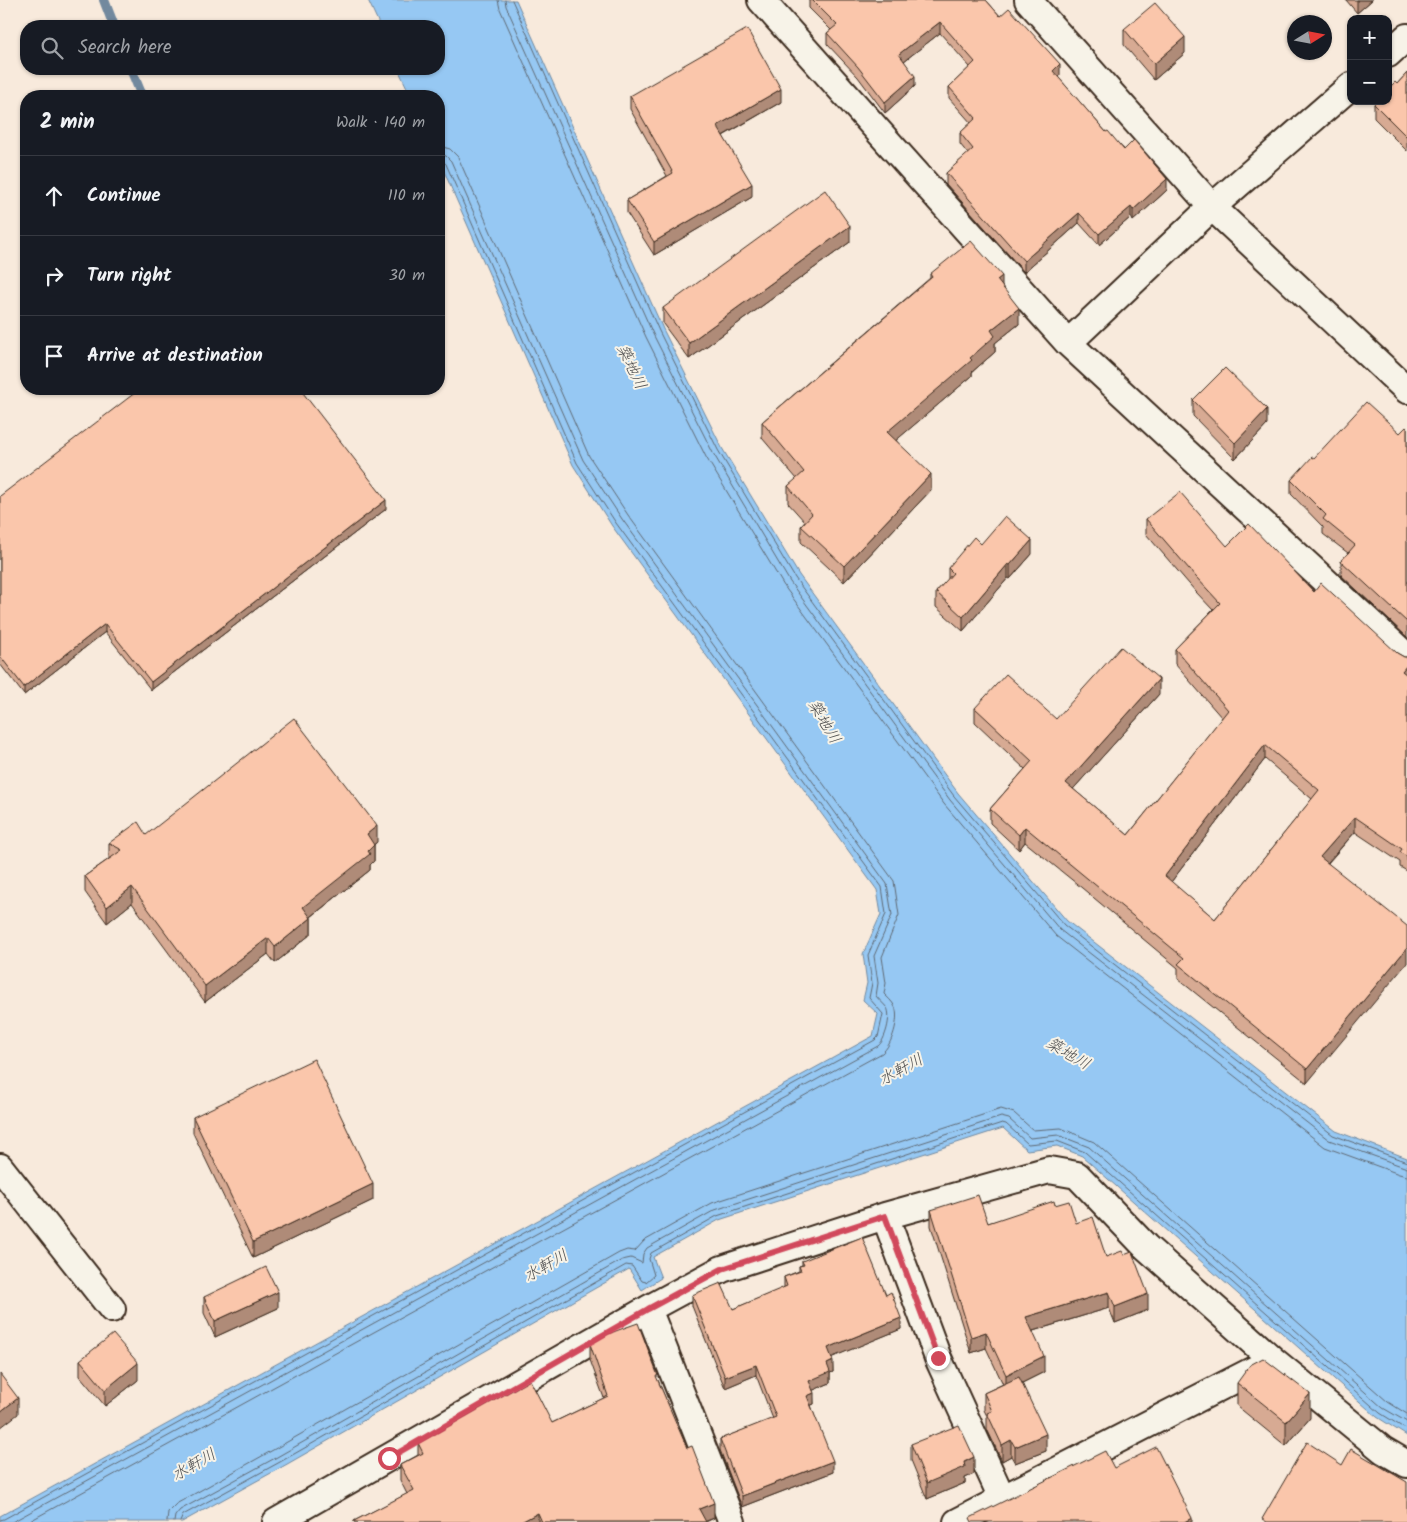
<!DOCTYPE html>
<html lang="en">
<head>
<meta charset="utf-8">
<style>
  :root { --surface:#171b24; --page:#242831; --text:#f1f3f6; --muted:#9ea1a6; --line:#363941 }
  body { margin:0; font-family:Kalam,"Klee One",sans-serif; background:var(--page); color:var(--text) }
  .controls { position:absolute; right:15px; top:15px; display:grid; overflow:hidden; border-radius:10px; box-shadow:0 1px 4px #0004 }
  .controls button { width:45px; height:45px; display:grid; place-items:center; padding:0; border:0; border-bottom:1px solid var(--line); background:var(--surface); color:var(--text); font:25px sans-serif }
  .compass { position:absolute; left:1287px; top:15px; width:45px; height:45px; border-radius:50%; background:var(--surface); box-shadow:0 1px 4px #0004; rotate:79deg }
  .stop { position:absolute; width:15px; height:15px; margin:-11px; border:4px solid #d1495b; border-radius:50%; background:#fff }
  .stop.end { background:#d1495b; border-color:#fff; box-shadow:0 1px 5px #0008 }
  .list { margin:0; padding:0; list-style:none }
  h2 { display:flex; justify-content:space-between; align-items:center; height:65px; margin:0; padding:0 20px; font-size:21px }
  h2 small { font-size:16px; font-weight:400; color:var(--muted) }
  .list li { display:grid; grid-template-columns:32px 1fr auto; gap:15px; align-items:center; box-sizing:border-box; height:80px; padding:0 20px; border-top:1px solid var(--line) }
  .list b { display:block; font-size:19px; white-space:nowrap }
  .list em { font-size:16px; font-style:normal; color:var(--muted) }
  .icon { flex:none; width:28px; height:28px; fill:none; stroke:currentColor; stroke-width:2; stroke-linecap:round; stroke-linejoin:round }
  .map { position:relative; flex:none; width:1407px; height:1522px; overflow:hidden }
  .search { position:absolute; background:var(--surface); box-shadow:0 1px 4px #0004; left:20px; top:20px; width:425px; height:55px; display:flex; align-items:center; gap:12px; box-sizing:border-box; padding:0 18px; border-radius:20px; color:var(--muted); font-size:19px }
  .panel { position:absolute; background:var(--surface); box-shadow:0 1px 4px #0004; left:20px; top:90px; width:425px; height:305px; border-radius:20px }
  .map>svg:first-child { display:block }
  .water { fill:#96c8f3; stroke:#72899e }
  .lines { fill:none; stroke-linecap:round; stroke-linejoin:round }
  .shore { stroke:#5f6973; stroke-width:1 }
  .stream { stroke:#72899e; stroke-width:10 }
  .street-casing { stroke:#3b2a1e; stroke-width:30 }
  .street { stroke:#f7f3e8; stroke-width:26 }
  .wall { fill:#d7aa93; stroke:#3b2a1e; fill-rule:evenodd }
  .shaded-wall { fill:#af8b78; stroke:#3b2a1e }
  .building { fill:#fac6ab; stroke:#3b2a1e; fill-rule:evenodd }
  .route { stroke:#d1495b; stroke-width:6 }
  .labels { text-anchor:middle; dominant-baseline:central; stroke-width:4; stroke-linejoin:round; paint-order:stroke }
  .water-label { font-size:16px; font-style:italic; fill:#525253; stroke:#f7f3e8 }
</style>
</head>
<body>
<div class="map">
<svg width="1407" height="1522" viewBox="0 0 1407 1522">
  <rect width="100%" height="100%" fill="#f8eadc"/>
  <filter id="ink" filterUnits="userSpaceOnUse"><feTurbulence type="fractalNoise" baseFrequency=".02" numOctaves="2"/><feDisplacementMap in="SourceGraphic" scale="10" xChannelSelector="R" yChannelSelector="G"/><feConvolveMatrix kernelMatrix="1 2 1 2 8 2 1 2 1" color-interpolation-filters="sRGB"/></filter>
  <g filter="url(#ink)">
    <!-- water -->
    <path class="water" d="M368,0H516L663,329L722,448L799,575L958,793L1067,921L1336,1131L1407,1158V1436L1377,1417L1082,1156L1057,1146L1027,1150L1003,1128L719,1220L653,1257L661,1278L642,1290L629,1269L282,1467L182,1522H0V1516L873,1036L878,1014L863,1000L867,983L863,954L881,914L877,890L612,526L573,465L439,160V96H411L398,69H439V26H380Z"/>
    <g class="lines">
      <!-- shore -->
      <path class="shore" d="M498,0L500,9L646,337L706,457L784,586L944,804L1056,936L1325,1147L1399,1174L1407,1176
        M505,0L506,6L653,334L713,453L790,582L950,800L1060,930L1329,1140L1407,1168
        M512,0L659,331L718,450L795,578L954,796L1064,925L1333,1135L1407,1162
        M0,1520L4,1519L875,1040L878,1037L883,1014L869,998L872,983L868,955L886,914L882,887L616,523L577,463L446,164L443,161L439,160
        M12,1522L878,1046C885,1041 892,1016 887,1008C884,1004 879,1000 876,996L878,983L874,956L892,915L887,884L622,519L583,460L451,161L446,156L439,154
        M28,1522L882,1053C892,1045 900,1019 895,1007C892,1001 888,998 884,994L886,983L882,957L899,915L894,881L628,515L589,456L458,157L450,149L439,146
        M167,1522L168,1512L176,1504L273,1450L619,1253L627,1250L635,1251L644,1241L712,1203L1001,1109L1014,1113L1033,1130L1061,1128L1094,1142L1388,1402L1407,1414
        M174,1522L175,1516L180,1510L277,1457L622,1260L631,1258L642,1263L643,1254L647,1248L715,1210L1001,1117L1009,1119L1030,1138L1058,1135L1089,1147L1383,1408L1407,1422
        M180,1522L183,1515L280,1462L626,1265L632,1266L642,1281L646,1282L654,1275L649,1259L651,1253L717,1216L1002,1123L1006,1124L1028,1144L1057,1141L1085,1152L1380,1413L1407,1430"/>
      <!-- stream -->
      <path class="stream" d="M104,0L114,26
        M131,69L142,96"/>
      <defs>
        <path id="street" d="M761,0L1068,343L1407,657
          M1028,0L1212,207L1407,390
          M1388,54L1407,37
          M1068,343L1212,207L1351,86
          M0,1167L112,1309
          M885,1216L938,1358L1002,1498
          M648,1309L732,1522
          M276,1522L648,1309L722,1269L885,1216L1049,1170L1077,1175L1146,1247L1273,1360L1383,1450L1407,1464
          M957,1522L1273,1360"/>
      </defs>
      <!-- street casing -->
      <use href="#street" class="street-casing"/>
      <!-- street -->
      <use href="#street" class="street"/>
    </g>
    <!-- wall -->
    <path class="wall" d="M809,0H986L1000,16L1060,75L1058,77L1106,132L1167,190L1133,221L1131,217L1099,245L1079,223L1024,272L946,184V173L968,154L960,144V133L971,123L949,98V87L970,67L940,33L904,61L915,86L885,113L858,77L827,44V33L831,30L809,8Z
      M1346,0H1372L1357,13Z
      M1124,29L1185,53L1154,80L1124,45Z
      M1407,73V151L1374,118V104L1397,84Z
      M630,96L781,102L723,136L752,197L654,255L627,213V200L667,176L630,109Z
      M850,242L689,359L663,324V308Z
      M930,274L1002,286L1019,324L995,343V352L972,372V376L896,440L931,490L844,582L801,542V526L805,522L788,503V486L797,479L762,438V422L930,278Z
      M1193,400L1267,425L1235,459L1193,416Z
      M1407,428V637L1341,575V561L1348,553L1323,534V527L1291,494V480L1314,458L1400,433Z
      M0,496L386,509L151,690L105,632L24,695L0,664Z
      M1146,519L1227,546L1314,592L1397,653L1404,657H1407V871L1400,867V862L1355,832L1328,863L1307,1083L1178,979V968L1082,888L1025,842L1019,850L990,823V809L1025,769L975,722V708L1056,719L1159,694L1073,789L1128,835L1222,718L1175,664V649L1213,610L1196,592L1146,534ZM1265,759L1312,799L1215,919L1171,882Z
      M981,544L1032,554L1010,579L1008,578L963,631L936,607V592L948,579V568Z
      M146,835L377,842L374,845V861L370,865V870L311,917V934L275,963L268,954L205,1002L132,903L107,923L85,892V876L109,859V843Z
      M193,1117L373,1200L253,1258L193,1133Z
      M1055,1205L1076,1223L1106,1257L1148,1310L1115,1323L1109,1308L1033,1331L1044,1372L1022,1383L1046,1451L1015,1463L1011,1456L1002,1461L987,1429V1416L984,1410V1393L1003,1384L986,1348L971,1353L931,1226V1210L988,1223Z
      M802,1261L886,1295L901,1329L832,1357L833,1372L830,1373V1383L813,1390L814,1404L811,1405L833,1472L742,1507L720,1450V1439L773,1419L756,1375L725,1388L692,1306V1295L733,1309L784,1288V1277L799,1271V1266L802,1265Z
      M204,1297L278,1308L215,1337L204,1313Z
      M590,1344L658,1380L714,1518L706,1522H354V1521L407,1494L400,1480V1465L418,1455V1443L552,1423L604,1398L590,1360Z
      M80,1360L138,1380L105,1406L80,1376Z
      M1237,1383L1310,1418L1286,1446L1237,1406Z
      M911,1444L974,1474L965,1478V1483L927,1499L911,1460Z"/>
    <!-- shaded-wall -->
    <path class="shaded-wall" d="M1357,0H1372L1357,13Z
      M940,22V33L899,65V54Z
      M1185,37V53L1154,80V64Z
      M1060,64V75L1053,82V71Z
      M915,76V86L885,113V102Z
      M781,89V102L717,139V126Z
      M1167,179V190L1133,221V210Z
      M752,184V197L654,255V242Z
      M1131,207V217L1099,245V234Z
      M1079,213V223L1024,272V261Z
      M850,226V242L689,359V343Z
      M1002,276V292L997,280Z
      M1019,308V324L995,343V352L972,372V376L887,448V432L970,358L991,330Z
      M1267,409V425L1235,459V443Z
      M931,474V490L844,582V566Z
      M386,500V509L151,690V682Z
      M1032,540V554L1010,579V565Z
      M1008,564V578L963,631V617Z
      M105,624V632L24,695V687Z
      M1407,665V679L1402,671Z
      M1159,679V694L1066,797V783Z
      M1265,745V759L1165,890V876Z
      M1355,817V832L1320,871V857Z
      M377,826V842L367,850V834Z
      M1025,827V842L1019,850V835Z
      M374,845V861L370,865V870L303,923V907Z
      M132,887V903L107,923V907Z
      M311,918V934L275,963V947Z
      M268,938V954L205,1002V986Z
      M1407,948V963L1307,1083V1069Z
      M373,1184V1200L253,1258V1242Z
      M278,1292V1308L215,1337V1321Z
      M1109,1292V1308L1026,1333V1317Z
      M1148,1294V1310L1115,1323V1307Z
      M901,1318V1329L828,1359V1348Z
      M986,1332V1348L971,1353V1337Z
      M1044,1356V1372L1006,1391V1375Z
      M833,1361V1372L830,1373V1383L809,1392V1381L827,1364Z
      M138,1363V1380L105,1406V1390Z
      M756,1365V1375L725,1388V1377Z
      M814,1393V1404L807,1407V1396Z
      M1310,1394V1418L1286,1446V1422Z
      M18,1398V1414L0,1428V1412Z
      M1046,1434V1451L1015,1463V1447Z
      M1011,1440V1456L1002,1461V1445Z
      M974,1457V1474L965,1478V1483L927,1499V1483Z
      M833,1461V1472L742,1507V1496Z
      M714,1503V1518L704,1522L699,1509Z
      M538,1513V1522H521Z
      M1192,1518V1522H1184Z"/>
    <!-- building -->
    <path class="building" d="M812,0H986L1000,16L1009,8L1060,64L1053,71L1106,132L1108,131L1124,150L1134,140L1167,179L1133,210L1131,207L1099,234L1079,213L1024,261L946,173L973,149L960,133L976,118L949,87L975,62L940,22L899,54L915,76L885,102L858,67L827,33L837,25Z
      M1155,3L1185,37L1154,64L1124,29Z
      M747,29L781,89L717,126L752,184L654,242L627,200L673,173L630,96Z
      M1407,73V137L1374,104L1376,101H1388V89L1395,82L1397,84Z
      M825,190L850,226L689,343L663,308Z
      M971,241L1002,276L997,280L1019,308L991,330L995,336L970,358L972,360L887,432L931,474L844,566L801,526L812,514L788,486L804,472L762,422L932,277L930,274Z
      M1225,368L1267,409L1235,443L1193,400Z
      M140,389H300L386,500L151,682L105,624L24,687L0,656V496Z
      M1366,402L1400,433L1406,427L1407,428V622L1341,561L1355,545L1323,519L1326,515L1291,480L1312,457L1314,458Z
      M1180,492L1227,546L1249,524L1314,592L1321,583L1397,653L1404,657H1407V665L1402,671L1407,675V857L1400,852L1402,849L1355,817L1320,857L1407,926V948L1307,1069L1178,964L1184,958L1082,874L1025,827L1019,835L990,809L1032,761L975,708L1006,674L1056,719L1121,647L1159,679L1066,783L1128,835L1228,710L1175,649L1220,603L1196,577L1146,519ZM1265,745L1319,790L1215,919L1165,876Z
      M1005,516L1032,540L1010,565L1008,564L963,617L936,592L953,573L948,568L974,537L981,544Z
      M294,718L377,826L367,834L374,845L368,851L370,854L303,907L311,918L275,947L268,938L205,986L132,887L107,907L85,876L122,850L109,843L138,822L146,835Z
      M314,1059L373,1184L253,1242L193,1117Z
      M978,1195L988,1223L1054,1201L1055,1205L1069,1201L1076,1223L1093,1217L1106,1257L1122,1251L1124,1255L1132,1252L1148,1294L1115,1307L1109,1292L1026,1317L1044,1356L1006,1375L986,1332L971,1337L931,1210Z
      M862,1237L886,1295L891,1292L901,1318L828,1348L833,1361L827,1364L830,1372L809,1381L814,1393L807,1396L833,1461L742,1496L720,1439L776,1417L756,1365L725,1377L692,1295L721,1283L733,1309L787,1286L784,1277L801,1271L799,1266L804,1265L802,1261Z
      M266,1267L278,1292L215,1321L204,1297Z
      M638,1323L658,1376H656L687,1448L692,1446L714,1503L699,1509L706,1522H542L538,1513L521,1522H354V1521L414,1490L400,1465L423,1453L418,1443L530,1380L552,1423L608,1396L590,1344L607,1334Z
      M113,1334L138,1363L105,1390L80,1360Z
      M1263,1358L1310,1394L1286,1422L1237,1383L1250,1365Z
      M0,1374L18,1398L0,1412Z
      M1019,1377L1046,1434L1015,1447L1011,1440L1002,1445L987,1413L992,1411L984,1393Z
      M959,1425L974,1457L964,1462L965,1467L927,1483L911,1444Z
      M1307,1442L1342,1465L1351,1449L1407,1482V1522H1267L1262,1519Z
      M1156,1447L1192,1518L1184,1522H972L970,1518L1105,1451L1114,1468Z"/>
  </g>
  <g class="lines" filter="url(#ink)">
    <!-- route -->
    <path class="route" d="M389,1458L648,1309L722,1269L885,1216L938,1358"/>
  </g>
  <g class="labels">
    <!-- water labels -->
    <g class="water-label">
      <text transform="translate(631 367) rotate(64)">築地川</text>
      <text transform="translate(824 722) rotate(59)">築地川</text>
      <text transform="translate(1068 1054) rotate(30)">築地川</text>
      <text transform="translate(901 1070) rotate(-29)">水軒川</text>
      <text transform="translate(546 1266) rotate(-30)">水軒川</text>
      <text transform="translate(194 1465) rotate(-30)">水軒川</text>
    </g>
  </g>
</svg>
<div class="controls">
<button>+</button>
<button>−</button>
</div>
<svg class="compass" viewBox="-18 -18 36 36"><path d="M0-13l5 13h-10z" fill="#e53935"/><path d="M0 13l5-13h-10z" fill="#9ea1a6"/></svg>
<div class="stop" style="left:389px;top:1458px"></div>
<div class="stop end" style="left:938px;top:1358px"></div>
<div class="search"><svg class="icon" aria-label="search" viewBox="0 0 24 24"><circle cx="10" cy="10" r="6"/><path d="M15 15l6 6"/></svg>Search here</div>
<section class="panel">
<h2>2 min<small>Walk · 140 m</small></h2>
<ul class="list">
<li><svg class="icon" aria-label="ahead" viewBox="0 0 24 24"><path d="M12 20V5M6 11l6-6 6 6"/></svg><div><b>Continue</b></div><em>110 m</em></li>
<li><svg class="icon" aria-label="right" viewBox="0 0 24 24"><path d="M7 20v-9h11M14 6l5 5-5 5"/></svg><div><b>Turn right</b></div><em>30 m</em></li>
<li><svg class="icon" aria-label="arrive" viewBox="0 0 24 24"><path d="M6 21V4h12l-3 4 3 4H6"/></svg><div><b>Arrive at destination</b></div></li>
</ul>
</section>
</div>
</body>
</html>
